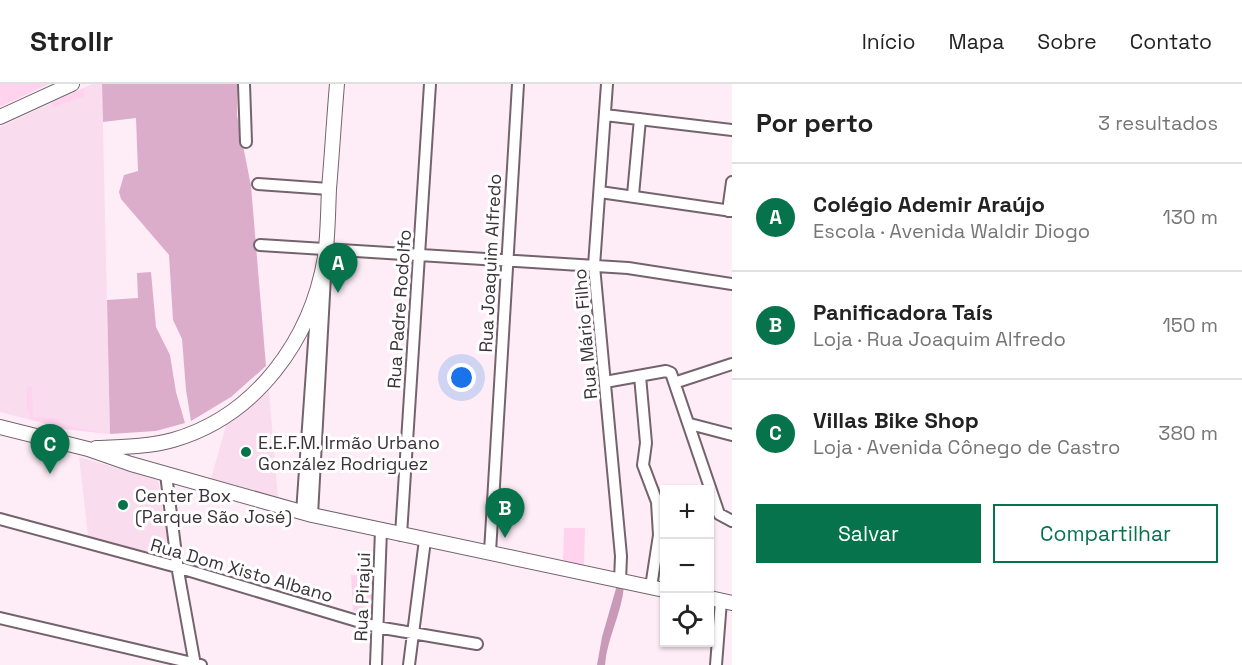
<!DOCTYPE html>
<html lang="pt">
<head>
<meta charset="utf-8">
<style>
  :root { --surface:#fff; --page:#f6f6f6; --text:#222; --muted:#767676; --line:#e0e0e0; --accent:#07734c }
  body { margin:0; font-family:"Space Grotesk",sans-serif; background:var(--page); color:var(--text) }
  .controls { position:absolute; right:18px; bottom:18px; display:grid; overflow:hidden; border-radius:0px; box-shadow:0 2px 4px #0004 }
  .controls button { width:54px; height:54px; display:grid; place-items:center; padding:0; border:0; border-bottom:2px solid var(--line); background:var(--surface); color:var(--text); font:30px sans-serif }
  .you { position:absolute; left:462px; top:294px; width:21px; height:21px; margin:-15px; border:4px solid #fff; border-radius:50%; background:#1a73e8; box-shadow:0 0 0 9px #1a73e833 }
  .badge { display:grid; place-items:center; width:39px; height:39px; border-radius:50%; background:var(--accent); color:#fff; font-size:20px; font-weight:700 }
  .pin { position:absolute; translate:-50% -50px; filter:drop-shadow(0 2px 3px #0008) }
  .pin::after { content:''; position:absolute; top:32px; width:21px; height:18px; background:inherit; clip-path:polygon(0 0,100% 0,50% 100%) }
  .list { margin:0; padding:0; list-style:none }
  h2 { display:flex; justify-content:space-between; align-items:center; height:78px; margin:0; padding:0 24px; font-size:26px }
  h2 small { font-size:20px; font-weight:400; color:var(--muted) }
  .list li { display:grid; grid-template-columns:39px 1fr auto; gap:18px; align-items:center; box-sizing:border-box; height:108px; padding:0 24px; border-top:2px solid var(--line) }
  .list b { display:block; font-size:22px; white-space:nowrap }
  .list p { margin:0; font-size:20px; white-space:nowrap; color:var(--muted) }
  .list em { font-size:20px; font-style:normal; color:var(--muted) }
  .actions { display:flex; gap:12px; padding:18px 24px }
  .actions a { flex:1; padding:14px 0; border:2px solid var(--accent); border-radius:0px; text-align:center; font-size:21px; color:var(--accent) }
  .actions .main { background:var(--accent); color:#fff }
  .icon { flex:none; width:33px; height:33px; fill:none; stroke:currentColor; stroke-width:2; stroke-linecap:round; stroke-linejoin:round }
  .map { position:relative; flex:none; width:732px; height:581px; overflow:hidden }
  header { display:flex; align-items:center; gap:36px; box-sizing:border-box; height:84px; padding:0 30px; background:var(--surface); border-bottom:2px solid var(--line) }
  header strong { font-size:28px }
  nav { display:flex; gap:33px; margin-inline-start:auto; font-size:21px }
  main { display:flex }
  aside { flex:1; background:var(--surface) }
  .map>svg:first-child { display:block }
  .built { fill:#f9ddee }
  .green { fill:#ffd3ee }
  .forest { fill:#dcadcb }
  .water { fill:#c89ab7 }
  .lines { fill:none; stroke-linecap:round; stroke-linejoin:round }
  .minor-casing { stroke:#74636d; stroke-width:14 }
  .major-casing { stroke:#74636d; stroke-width:16 }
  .minor { stroke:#fff; stroke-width:10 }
  .major { stroke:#fff; stroke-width:14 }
  .poi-dot { fill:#07734c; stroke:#fff; stroke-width:2 }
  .labels { text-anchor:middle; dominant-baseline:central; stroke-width:6; stroke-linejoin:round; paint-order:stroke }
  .street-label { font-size:18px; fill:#3a3237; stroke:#fff }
  .poi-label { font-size:18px; fill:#3a3237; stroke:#fff; text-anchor:start }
</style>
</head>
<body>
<header>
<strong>Strollr</strong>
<nav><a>Início</a><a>Mapa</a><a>Sobre</a><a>Contato</a></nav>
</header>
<main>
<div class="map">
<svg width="732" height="581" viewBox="0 0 732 581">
  <rect width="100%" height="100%" fill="#feedf7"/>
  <!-- built -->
  <path class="built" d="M92,0H102L110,350L65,345L0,328V43Z
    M269,307L278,414L211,395L226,341Z
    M79,373L158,396L170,474L132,467L88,452Z"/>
  <!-- green -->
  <path class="green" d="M0,0H49L0,23Z
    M84,4L85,12L53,24L51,19Z
    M27,303H32L33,333L56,334L62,341L110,350L65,345L31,335L27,324Z
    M564,444H585L584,481L563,478Z
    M351,491L374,492L371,530L353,527Z"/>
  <!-- forest -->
  <path class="forest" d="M102,0H238L237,31L251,102L266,282L231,313L191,337L186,306L182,255L173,236L169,171L121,115L119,108L124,91L138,87L136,34L103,38Z
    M151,188L156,243L170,271L176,308L185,339L156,347L110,350L107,216L138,214L137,189Z"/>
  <!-- water -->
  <path class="water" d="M617,501L624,502C622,529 607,554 605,581H597L602,553Z"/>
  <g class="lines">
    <defs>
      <path id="minor" d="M244,0L246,58
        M607,0L594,182L621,472L620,497
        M605,31L732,46
        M258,100L329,105
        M600,108L732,127
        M633,111L640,35
        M728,127L732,98
        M260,161L628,184L732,200
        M640,292L646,359L643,381L657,418L659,451L651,503
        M605,298L666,287L671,289L719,430L732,437
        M677,298L732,280
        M690,340L732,351
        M166,390L178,487L195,581
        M302,429L317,215
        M312,431L325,192
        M0,435L177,483L377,543L477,560
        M401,451L430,0
        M490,468L518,0
        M0,534L201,581
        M376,581L381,446
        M409,581L425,456
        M716,581L721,517"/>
      <path id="major" d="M0,33L72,0
        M0,343L88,365L131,380L312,431L664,506
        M96,364C122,363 148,363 173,356C256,332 311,256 325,173C328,151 328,127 329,105C332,70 334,35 337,0
        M710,514L732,519"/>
    </defs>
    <!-- minor casing -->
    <use href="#minor" class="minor-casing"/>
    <!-- major casing -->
    <use href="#major" class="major-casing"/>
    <!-- minor -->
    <use href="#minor" class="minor"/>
    <!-- major -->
    <use href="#major" class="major"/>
  </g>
  <!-- markers -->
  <g class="poi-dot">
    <circle cx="246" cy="368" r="6"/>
    <circle cx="123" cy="421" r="6"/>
  </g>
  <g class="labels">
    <!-- street labels -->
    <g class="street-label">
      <text transform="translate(490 179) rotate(-87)">Rua Joaquim Alfredo</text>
      <text transform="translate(399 225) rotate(-86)">Rua Padre Rodolfo</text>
      <text transform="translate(585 250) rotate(-95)">Rua Mário Filho</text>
      <text transform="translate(242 486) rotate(16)">Rua Dom Xisto Albano</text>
      <text transform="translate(362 513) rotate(-88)">Rua Pirajui</text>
    </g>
    <!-- poi labels -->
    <g class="poi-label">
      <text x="258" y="358">E.E.F.M. Irmão Urbano<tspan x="258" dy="21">González Rodriguez</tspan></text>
      <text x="135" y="411">Center Box<tspan x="135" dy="21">(Parque São José)</tspan></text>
    </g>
  </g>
</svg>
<div class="controls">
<button>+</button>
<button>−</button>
<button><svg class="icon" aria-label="locate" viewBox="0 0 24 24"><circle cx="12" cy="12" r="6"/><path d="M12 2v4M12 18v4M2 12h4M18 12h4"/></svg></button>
</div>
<div class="you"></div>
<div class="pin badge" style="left:338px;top:209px">A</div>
<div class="pin badge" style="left:505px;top:454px">B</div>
<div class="pin badge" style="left:50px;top:390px">C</div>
</div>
<aside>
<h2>Por perto<small>3 resultados</small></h2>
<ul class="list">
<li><span class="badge">A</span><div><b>Colégio Ademir Araújo</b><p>Escola · Avenida Waldir Diogo</p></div><em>130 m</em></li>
<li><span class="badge">B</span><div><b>Panificadora Taís</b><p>Loja · Rua Joaquim Alfredo</p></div><em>150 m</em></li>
<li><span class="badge">C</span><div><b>Villas Bike Shop</b><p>Loja · Avenida Cônego de Castro</p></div><em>380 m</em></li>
</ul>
<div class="actions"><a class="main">Salvar</a><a>Compartilhar</a></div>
</aside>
</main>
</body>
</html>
